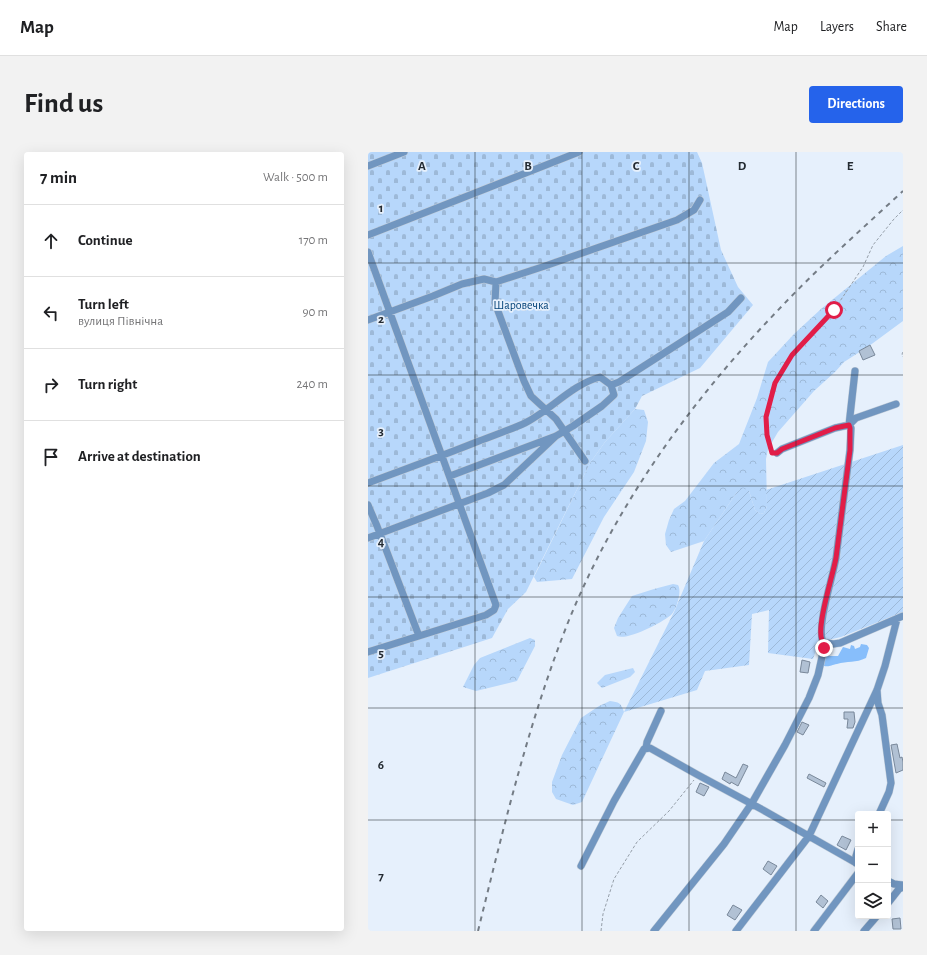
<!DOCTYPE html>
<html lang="en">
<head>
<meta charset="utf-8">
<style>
  :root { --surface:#fff; --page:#f2f2f2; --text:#202124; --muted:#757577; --line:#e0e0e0; --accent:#2563eb }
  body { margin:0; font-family:"Alegreya Sans",sans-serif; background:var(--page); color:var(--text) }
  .controls { position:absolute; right:12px; bottom:12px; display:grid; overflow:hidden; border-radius:4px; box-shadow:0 4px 16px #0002 }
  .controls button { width:36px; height:36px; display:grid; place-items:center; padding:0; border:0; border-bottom:1px solid var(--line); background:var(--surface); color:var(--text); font:20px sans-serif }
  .stop { position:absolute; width:12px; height:12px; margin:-9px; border:3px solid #e11d48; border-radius:50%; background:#fff }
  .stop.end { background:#e11d48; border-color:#fff; box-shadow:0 1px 4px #0008 }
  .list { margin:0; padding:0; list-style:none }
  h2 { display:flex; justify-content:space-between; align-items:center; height:52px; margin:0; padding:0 16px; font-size:17px }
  h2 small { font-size:13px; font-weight:400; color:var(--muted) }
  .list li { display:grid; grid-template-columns:26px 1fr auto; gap:12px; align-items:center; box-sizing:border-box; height:72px; padding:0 16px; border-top:1px solid var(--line) }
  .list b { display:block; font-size:15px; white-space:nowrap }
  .list p { margin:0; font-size:13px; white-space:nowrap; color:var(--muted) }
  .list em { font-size:13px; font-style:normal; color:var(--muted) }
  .icon { flex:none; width:22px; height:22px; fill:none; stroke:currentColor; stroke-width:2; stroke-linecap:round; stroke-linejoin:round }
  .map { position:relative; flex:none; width:535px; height:779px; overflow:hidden; border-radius:4px }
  header { display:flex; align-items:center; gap:24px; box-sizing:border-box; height:56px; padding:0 20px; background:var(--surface); border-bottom:1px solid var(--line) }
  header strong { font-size:19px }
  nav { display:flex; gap:22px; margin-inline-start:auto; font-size:14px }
  .intro { display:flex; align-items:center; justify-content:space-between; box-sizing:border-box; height:96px; padding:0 24px }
  h1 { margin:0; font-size:28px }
  .button { padding:10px 18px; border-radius:4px; background:var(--accent); color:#fff; font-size:14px; font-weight:700 }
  main { display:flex; gap:24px; padding:0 24px }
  aside { flex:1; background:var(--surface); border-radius:4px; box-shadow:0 4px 16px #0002 }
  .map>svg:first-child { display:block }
  .forest { fill:url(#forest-crowns) }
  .cemetery { fill:url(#cemetery-stones) }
  .garden { fill:url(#garden-furrows) }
  .water { fill:#87befb }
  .building { fill:#b1c1d4; stroke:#79889a }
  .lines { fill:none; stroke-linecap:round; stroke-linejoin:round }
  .minor-casing { stroke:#c3cdd8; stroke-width:8 }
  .path { stroke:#959ea8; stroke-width:1; stroke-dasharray:3 2; stroke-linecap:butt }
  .minor { stroke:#7196c0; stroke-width:7 }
  .rail { stroke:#747c85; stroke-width:2; stroke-dasharray:5 5; stroke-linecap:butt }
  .route { stroke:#e11d48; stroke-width:5 }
  .grid { fill:none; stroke:#242b32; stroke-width:1; stroke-opacity:0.55 }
  .labels { text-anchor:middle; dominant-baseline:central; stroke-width:3.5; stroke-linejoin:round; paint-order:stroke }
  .park-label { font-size:12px; fill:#024177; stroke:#e6f0fc }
  .grid-label { font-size:13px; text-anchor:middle; font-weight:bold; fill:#242b32; stroke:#e6f0fc; stroke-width:3.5; stroke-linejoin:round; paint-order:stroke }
</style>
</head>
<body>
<header>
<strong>Map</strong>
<nav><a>Map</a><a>Layers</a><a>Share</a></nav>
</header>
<div class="intro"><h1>Find us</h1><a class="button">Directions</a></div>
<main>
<aside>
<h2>7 min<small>Walk · 500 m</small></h2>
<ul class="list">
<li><svg class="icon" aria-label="ahead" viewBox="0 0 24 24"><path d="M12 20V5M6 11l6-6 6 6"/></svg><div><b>Continue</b></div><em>170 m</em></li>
<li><svg class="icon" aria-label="left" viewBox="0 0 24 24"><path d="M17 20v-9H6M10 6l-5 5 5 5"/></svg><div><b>Turn left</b><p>вулиця Північна</p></div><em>90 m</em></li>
<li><svg class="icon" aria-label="right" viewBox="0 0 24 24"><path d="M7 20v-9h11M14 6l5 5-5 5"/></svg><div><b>Turn right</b></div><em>240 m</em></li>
<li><svg class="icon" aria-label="arrive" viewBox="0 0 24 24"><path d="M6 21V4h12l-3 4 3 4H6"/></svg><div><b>Arrive at destination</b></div></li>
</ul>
</aside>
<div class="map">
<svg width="535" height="779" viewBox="0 0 535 779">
  <defs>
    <pattern id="forest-crowns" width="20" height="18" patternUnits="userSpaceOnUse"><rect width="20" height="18" fill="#b7d7fb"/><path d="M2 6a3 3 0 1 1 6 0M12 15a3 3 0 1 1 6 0" fill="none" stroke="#9db9d8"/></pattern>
    <pattern id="cemetery-stones" width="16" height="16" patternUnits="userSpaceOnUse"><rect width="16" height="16" fill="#b7d7fb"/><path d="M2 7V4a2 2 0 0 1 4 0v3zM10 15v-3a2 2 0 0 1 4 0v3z" fill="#9db9d8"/></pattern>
    <pattern id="garden-furrows" width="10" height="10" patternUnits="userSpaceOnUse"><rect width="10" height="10" fill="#b7d7fb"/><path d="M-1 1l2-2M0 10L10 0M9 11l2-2" fill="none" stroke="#9db9d8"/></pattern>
  </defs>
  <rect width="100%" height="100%" fill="#e6f0fc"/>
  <!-- forest -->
  <path class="forest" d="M535,94V169L501,194L476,210L467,220L446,239L410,280L400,297L398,307L399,354L396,361L392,362L387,358L381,339L369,340L336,389L303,400L298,393L297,382L301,368L306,357L317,349L346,311L371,292L389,246L400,210L426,182L453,157L518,104Z
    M267,257L276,258L280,270L278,289L266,320L236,365L204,427L169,430L166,425L222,311L237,290Z
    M305,432L310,433C314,439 309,456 304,462C296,470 259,489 249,484L246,476L250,466L264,444L286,437Z
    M162,486L167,488V494L149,529L108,539L95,535L106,513L112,506Z
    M265,516L267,520L262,525L234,536L229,531L237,523Z
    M242,549C251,550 253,551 256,560L214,650L205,653L188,647L184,640V630L194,603L213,566L231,554Z"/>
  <!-- cemetery -->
  <path class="cemetery" d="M0,0H329L334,11L353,98L370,135L385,153L332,216L274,244L267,257L237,290L222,311L158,440L140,457L124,486L0,526Z"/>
  <!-- garden -->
  <path class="garden" d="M535,293V460L473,485L451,490L445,507L400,501L401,458L384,462L381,513L337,519L329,538L256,560L306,460L336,389L369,340L375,336L381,339L387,358L392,362L396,361L399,354L398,338Z"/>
  <!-- water -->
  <path class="water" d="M493,492L499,493L501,496L498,506C488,511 479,509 469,512C463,513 462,515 456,514L455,511L458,504H470L475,495L482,497L483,493L486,494L487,497L492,495Z"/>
  <!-- building -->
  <path class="building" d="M502,193L507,203L495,208L491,199Z
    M434,508L442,510L440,521L432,520Z
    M476,560H486L487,570L485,576H479L480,567H476Z
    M434,570L441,573L435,583L429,580Z
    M529,592L532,606L534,605L535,610V618L528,621L523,593Z
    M375,612L380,614L370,634L363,630L362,632L354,627L357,620L368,626Z
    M441,622L458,631L456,635L439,626Z
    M332,631L341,635L336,644L328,640Z
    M474,684L483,688L478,698L469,693Z
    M400,709L409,714L403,723L395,717Z
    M453,743L460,749L455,756L448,750Z
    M365,753L374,758L367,768L359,763Z
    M532,766L533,777H525L524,767Z"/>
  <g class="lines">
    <defs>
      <path id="minor" d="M0,14L36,0
        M0,83L211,0
        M0,100L128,453L126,458L118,463L0,500
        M128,130L127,151L156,229L163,244L188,267L217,309
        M0,168L65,144L94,132L116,127L128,130L177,114L309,68L326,58L332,48
        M481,273L487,219
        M481,273L488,266L528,252
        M409,301L414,297L467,276L481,273L483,276L482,298L468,406C465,425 448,475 455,490L465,492L472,491L535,464
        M82,324L188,284L205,274L234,254L246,243L243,233
        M0,331C37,317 74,304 111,289C126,283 142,278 157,271C183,258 203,233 232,225L243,233L251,230L360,160L373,146
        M0,353L9,374L51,484
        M0,386L120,341L136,333L188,284
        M509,538L510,551L514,563L523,631L521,640L511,662
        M278,596L279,590L293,559
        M488,711V704L490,697
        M213,714L246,649L276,597L282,596L330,623L395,658L490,712
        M520,729L526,732L535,733
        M520,751L531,737L535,735
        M286,779L356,692L384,651L417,593L441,546L450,523L456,496L458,492
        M368,779L441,684L509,538L517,514L529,467
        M446,779L490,721
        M496,779L509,764"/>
    </defs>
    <!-- minor casing -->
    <use href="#minor" class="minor-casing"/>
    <!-- path -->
    <path class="path" d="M535,200L534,202L535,205
      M403,298L399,283L398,265L407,231L423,203L466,158L495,115L505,93L526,67L535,58
      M233,779L235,762L246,727L269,690L301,659L326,628"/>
    <!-- minor -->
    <use href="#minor" class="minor"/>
    <!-- rail -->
    <path class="rail" d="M110,779C136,674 161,568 201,468C249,350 326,245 414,154C452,114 494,77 535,39"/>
  </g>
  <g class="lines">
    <!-- route -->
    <path class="route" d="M456,496L458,492C456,491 455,491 454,488C448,475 465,423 468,406L482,298V276L481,273L467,276L414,297L409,301H404L399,283L398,265L407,231L424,203L466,158"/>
  </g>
  <!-- grid -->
  <path class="grid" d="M107,0V779M214,0V779M321,0V779M428,0V779M0,111H535M0,223H535M0,334H535M0,445H535M0,556H535M0,668H490M520,668H535"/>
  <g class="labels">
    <!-- park labels -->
    <g class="park-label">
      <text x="153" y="153">Шаровечка</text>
    </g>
  </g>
  <g class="grid-label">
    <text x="54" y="18">A</text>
    <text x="160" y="18">B</text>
    <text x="268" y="18">C</text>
    <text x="374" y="18">D</text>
    <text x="482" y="18">E</text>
    <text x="13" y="60">1</text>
    <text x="13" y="171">2</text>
    <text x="13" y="283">3</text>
    <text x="13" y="394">4</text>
    <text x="13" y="505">5</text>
    <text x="13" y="617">6</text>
    <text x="13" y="728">7</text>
  </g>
</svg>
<div class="controls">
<button>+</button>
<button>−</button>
<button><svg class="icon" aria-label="layers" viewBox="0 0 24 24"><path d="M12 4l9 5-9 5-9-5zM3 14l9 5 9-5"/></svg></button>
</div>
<div class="stop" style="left:466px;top:158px"></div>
<div class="stop end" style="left:456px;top:496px"></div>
</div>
</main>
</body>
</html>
